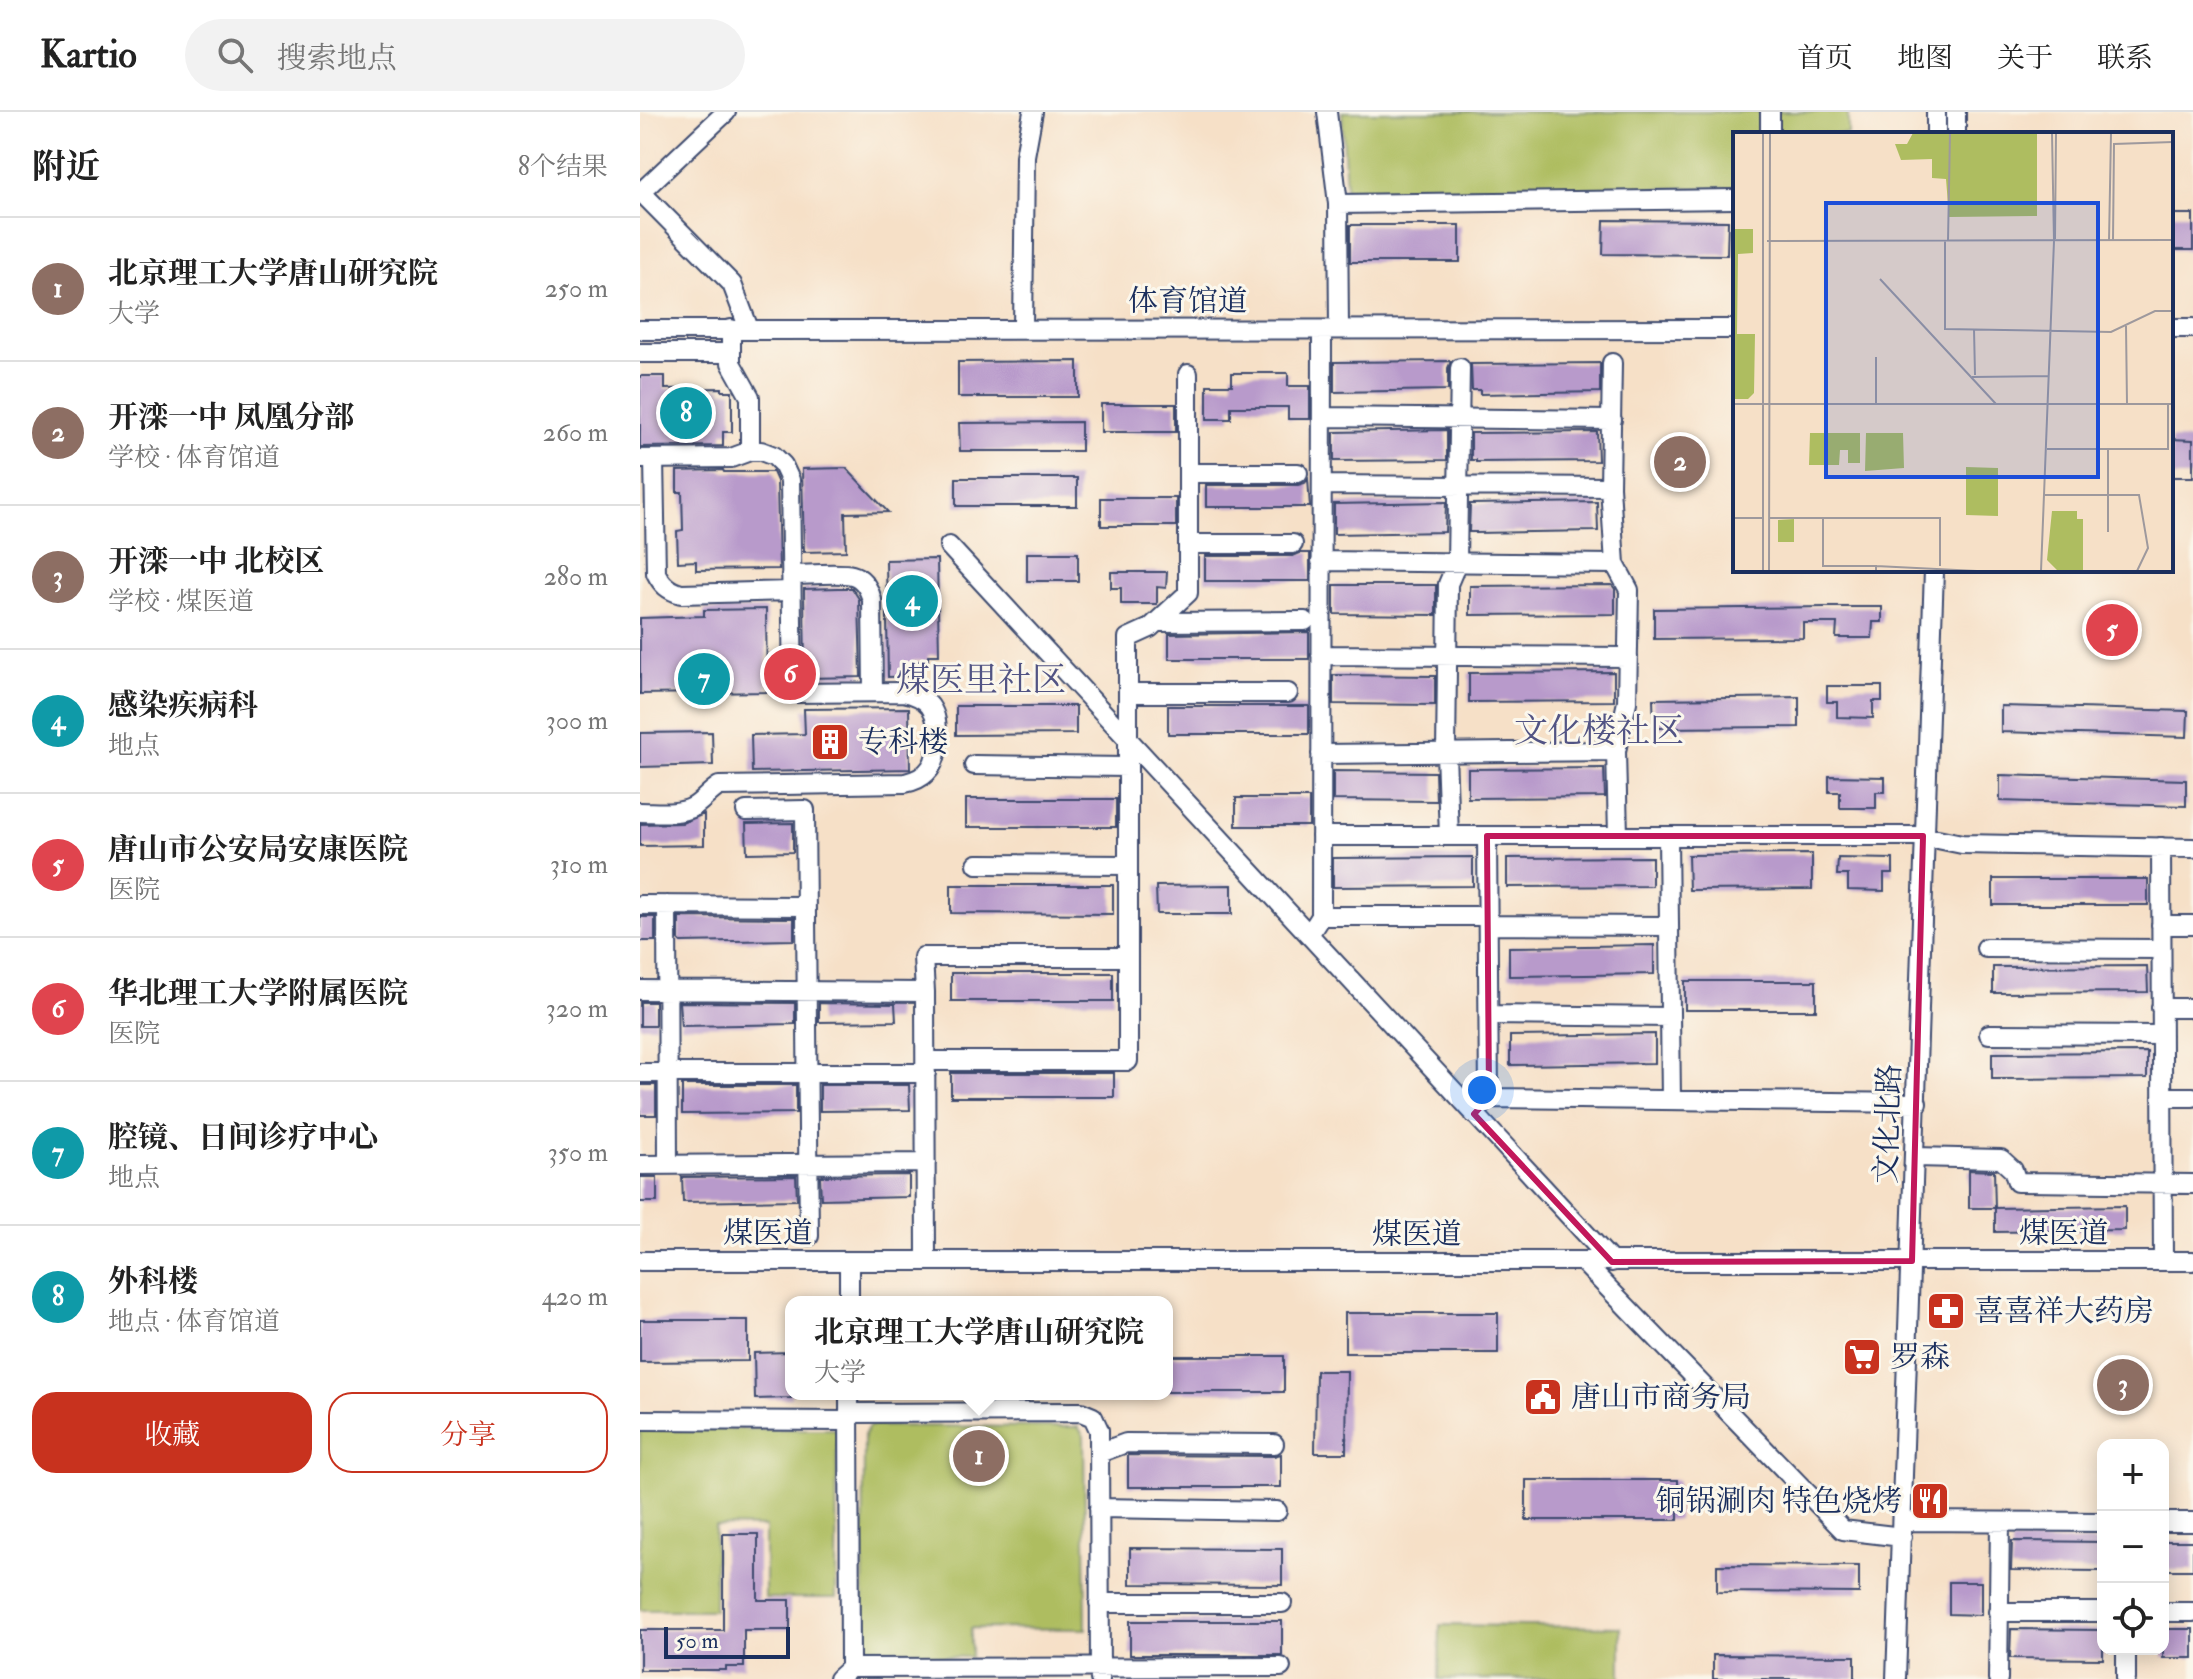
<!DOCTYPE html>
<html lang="zh">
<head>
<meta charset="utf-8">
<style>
  :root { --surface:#fff; --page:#f2f2f2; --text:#222; --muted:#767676; --line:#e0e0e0; --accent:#c8321e }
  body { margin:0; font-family:"IM FELL Double Pica","Noto Serif SC",serif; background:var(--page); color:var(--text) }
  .controls { position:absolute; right:24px; bottom:24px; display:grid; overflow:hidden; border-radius:16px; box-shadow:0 4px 20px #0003 }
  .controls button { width:72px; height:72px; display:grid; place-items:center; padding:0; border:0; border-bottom:2px solid var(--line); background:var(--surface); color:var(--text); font:40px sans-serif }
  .scale { position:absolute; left:24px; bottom:20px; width:126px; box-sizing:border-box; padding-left:8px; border:4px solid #1b2f5e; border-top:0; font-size:22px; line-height:28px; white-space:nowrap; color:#1b2f5e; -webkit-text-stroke:6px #fbf7ec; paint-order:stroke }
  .you { position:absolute; left:842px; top:978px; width:28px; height:28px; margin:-20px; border:6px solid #fff; border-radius:50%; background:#1a73e8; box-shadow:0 0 0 12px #1a73e833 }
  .badge { display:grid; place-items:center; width:52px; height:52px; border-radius:50%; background:var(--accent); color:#fff; font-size:26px; font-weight:700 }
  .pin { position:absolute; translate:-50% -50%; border:4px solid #fff; box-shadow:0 2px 8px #0006 }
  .popup { position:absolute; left:145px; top:1184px; width:388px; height:104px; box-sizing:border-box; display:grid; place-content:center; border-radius:16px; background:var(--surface); filter:drop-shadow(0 2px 6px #0005); font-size:26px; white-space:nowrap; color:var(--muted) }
  .popup b { font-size:30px; color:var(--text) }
  .popup::after { content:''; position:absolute; left:50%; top:100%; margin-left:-16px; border:16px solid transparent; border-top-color:var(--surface) }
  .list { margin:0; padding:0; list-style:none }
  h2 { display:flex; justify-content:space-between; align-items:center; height:104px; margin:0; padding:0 32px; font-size:34px }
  h2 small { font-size:26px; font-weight:400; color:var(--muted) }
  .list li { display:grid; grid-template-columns:52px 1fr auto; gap:24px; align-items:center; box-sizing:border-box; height:144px; padding:0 32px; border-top:2px solid var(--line) }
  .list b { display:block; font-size:30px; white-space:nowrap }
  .list p { margin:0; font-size:26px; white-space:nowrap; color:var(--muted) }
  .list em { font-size:26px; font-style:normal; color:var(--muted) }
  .actions { display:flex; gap:16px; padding:24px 32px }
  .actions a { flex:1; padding:18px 0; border:2px solid var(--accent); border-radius:24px; text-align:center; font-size:28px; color:var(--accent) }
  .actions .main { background:var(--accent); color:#fff }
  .icon { flex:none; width:44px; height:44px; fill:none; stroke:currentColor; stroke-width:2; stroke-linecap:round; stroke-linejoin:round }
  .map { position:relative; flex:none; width:1553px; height:1567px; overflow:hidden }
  header { display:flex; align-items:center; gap:48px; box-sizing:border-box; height:112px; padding:0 40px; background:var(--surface); border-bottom:2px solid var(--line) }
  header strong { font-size:38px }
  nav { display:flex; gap:44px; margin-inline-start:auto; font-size:28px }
  .search { width:560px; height:72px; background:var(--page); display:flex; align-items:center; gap:20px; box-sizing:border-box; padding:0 28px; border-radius:44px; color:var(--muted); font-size:30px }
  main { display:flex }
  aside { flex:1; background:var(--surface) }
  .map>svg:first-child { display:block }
  .green { fill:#aebd60; stroke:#64765f; stroke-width:2 }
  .building { fill:#b89acb }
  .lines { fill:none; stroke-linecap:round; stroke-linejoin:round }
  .minor-casing { stroke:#3c4a6e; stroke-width:22 }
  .minor { stroke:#fff; stroke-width:18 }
  .marked { fill:none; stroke:#c2185b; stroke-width:6; stroke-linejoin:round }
  .labels { text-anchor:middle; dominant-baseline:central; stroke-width:6; stroke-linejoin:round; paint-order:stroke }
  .street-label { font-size:30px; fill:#1b2f5e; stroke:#fbf7ec }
  .poi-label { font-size:30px; fill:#1b2f5e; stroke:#fbf7ec; text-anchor:start }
  .quarter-label { font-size:34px; fill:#525484; stroke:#fbf7ec }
  .inset-road { fill:none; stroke:#9e999d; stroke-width:2 }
  .view { fill:#1d4ed8; fill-opacity:0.15; stroke:#1d4ed8; stroke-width:4 }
  .inset-edge { fill:none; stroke:#1b2f5e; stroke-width:4 }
</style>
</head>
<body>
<header>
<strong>Kartio</strong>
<div class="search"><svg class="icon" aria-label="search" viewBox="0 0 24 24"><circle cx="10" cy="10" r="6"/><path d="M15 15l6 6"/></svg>搜索地点</div>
<nav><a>首页</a><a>地图</a><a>关于</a><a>联系</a></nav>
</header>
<main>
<aside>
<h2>附近<small>8个结果</small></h2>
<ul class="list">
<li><span class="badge" style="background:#8d6e63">1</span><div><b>北京理工大学唐山研究院</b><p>大学</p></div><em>250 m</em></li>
<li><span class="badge" style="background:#8d6e63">2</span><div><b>开滦一中 凤凰分部</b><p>学校 · 体育馆道</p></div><em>260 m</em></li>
<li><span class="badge" style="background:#8d6e63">3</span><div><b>开滦一中 北校区</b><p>学校 · 煤医道</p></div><em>280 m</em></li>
<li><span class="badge" style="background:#0f9aa8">4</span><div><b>感染疾病科</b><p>地点</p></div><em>300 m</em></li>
<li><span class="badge" style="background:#e0444e">5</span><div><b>唐山市公安局安康医院</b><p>医院</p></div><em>310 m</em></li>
<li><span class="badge" style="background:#e0444e">6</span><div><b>华北理工大学附属医院</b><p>医院</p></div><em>320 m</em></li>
<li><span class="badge" style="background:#0f9aa8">7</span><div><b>腔镜、日间诊疗中心</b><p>地点</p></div><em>350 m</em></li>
<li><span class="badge" style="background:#0f9aa8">8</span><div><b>外科楼</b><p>地点 · 体育馆道</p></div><em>420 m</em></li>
</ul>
<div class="actions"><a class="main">收藏</a><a>分享</a></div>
</aside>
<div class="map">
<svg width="1553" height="1567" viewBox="0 0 1553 1567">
  <rect width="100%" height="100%" fill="#fbf7ec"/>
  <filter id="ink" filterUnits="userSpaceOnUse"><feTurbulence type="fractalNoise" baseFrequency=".0125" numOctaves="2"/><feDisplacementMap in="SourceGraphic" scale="16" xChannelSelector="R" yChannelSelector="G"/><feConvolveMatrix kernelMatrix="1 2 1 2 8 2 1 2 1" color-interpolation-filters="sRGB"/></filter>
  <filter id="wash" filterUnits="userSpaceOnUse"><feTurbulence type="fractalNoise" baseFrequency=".006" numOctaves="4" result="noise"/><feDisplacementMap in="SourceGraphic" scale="32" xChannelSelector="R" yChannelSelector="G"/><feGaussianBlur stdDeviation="1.8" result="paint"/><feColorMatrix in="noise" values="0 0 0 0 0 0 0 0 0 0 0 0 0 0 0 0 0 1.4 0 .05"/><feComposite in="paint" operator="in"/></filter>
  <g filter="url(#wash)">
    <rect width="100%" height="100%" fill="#f6e0c7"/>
    <!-- green -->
    <path class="green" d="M702,0H1208V22H1095V76L706,79Z
      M229,1314L438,1315L444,1324L446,1517L331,1516V1545L240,1544C229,1540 226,1536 223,1525L224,1323Z
      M0,1317H197L196,1486H125V1415L75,1414L74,1498H0Z
      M800,1513L981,1515V1567H799Z"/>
    <g id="blocks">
      <!-- building -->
      <path class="building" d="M1531,102H1553V138H1531Z
        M964,108L1088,109L1087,143L963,142Z
        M710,113H820V150H710Z
        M438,249V285H318V250Z
        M811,249L808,256V278L694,280V250Z
        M960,251V280L840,282V278H832L831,252Z
        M592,261H648V274H670V307H648V295H591V307H567V273H592Z
        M0,264H25V277L82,276V279H92V320H83V334L0,335Z
        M461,292H536V320H461Z
        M441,310V339H320L319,311Z
        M807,318V348L694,349V320Z
        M957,320L958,349L836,350V348H831V321Z
        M1531,327L1553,328V365H1531Z
        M206,356L248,400L205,401L206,439L164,440L162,357Z
        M83,358L84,360H133L137,369L139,457L56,458V449L38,450L37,419L43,418L42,380H37V359Z
        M316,366H437V394H316Z
        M668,367L670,395H566V373H658L665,371Z
        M461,386H536V414H461Z
        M806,390L805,420L694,422V392Z
        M957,390L958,419L836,421V420H829L830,392Z
        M387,441H438V469H387Z
        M660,441H670V469H565V444H653Z
        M297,447L299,543H288V549H273V564L248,565L246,448Z
        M471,460H527L526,476L517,475V492H481V476H471Z
        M694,473H796V503L694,502Z
        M972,473L975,477V502L830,503V474Z
        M198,476H212L219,487L221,565L165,566L164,477Z
        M1186,495H1242V510H1233L1232,526H1196L1197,511H1163V526L1014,527V497Z
        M126,497L127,580L0,582V506L64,504V498Z
        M669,520V547H529V522Z
        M974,560V589L829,590V561Z
        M693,563L795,564V593L693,592Z
        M1187,574H1242V589H1233V606L1197,605V590H1187Z
        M1159,585V615L1014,616L1013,587Z
        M316,594H436V622L316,623Z
        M528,594H669V622H528Z
        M1361,594L1548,599L1547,625L1361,620Z
        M269,596L270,657L112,660L111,623L165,622L164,597Z
        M72,620L73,653L0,655V621Z
        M964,656L965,685L828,686V657Z
        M693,659L795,660L796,689L693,688Z
        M1360,663L1546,668V694L1360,689Z
        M1189,664L1245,665V680H1236V696H1200V680H1189Z
        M596,686H669V714H596Z
        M326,687H476V715H326Z
        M64,702V733L0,734V712L42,711Z
        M153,711V740L107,741L106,712Z
        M1172,742V777L1049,778L1048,743Z
        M833,745V774L693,775V746Z
        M1012,745V774L867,775V746Z
        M1198,746L1253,747V762H1244V779L1208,778V763H1197Z
        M1353,767H1508V793H1353Z
        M311,773H473V802L311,801Z
        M592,773V802H517L516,774Z
        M0,805H15V829H0Z
        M39,805L154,806V828L41,830L39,828Z
        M1014,833V862L869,864V835Z
        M1507,854L1508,880L1353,881V855Z
        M311,861H473V889H311Z
        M1045,869H1176V898H1045Z
        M0,890H15V914H0Z
        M39,890L155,891V912L41,914Z
        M179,891L255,892L256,909L179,910Z
        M1015,922V951L870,953V924Z
        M1507,940V966L1352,967V941Z
        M311,961H474V985H311Z
        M0,973H16V1003H0Z
        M42,973H156V1001L42,1002Z
        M180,973H269L270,998L180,999Z
        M1329,1058L1354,1059L1355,1096H1329Z
        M269,1063V1085L181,1087L180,1064Z
        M156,1064L157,1088L43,1090L42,1065Z
        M0,1065H17V1090H0Z
        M1485,1094V1118L1355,1120V1096Z
        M705,1201H858V1241H705Z
        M0,1208H108V1249L0,1250Z
        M151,1240V1286L115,1287L114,1241Z
        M527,1244H644V1280H527Z
        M676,1259H707L706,1341H675Z
        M641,1342V1375H488V1343L634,1344Z
        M886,1368H1038V1408H886Z
        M83,1422H118V1488H150V1518H104V1555H86V1558H0V1518H83Z
        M1372,1429L1463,1430V1459L1371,1458Z
        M1523,1429H1553V1458H1523Z
        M490,1436L642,1437V1473L490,1472Z
        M1077,1453L1219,1454V1481L1077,1480Z
        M1309,1470H1341V1503L1309,1502Z
        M490,1509H642V1543H490Z
        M1371,1517L1463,1518V1547L1370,1546Z
        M1523,1517H1553V1546H1523Z
        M1073,1543L1215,1544V1567H1073Z"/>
    </g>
  </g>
  <g filter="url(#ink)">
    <use href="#blocks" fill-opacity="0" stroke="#3c4a6e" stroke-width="2"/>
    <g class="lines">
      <defs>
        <path id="minor" d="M687,0L698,92L699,217
          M1130,0V22
          M1296,0V22
          M1316,22V0
          M0,79L92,172L109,217
          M1,80L86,0
          M698,92L1095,87
          M1531,216H1553
          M91,217V251L110,285V339
          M383,217L385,44L393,0
          M0,218L1095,217
          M0,241H91
          M972,251L970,375L975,452
          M682,305L972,308
          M0,347L91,346L110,339H121L134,344L143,353L150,368L153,581L263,580C273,582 283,585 290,594C297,604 297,614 297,625C298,650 290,666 265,671L79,674C69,680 63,689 53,695C38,703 17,700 0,700
          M14,347L16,461C22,473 28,478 41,482L151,479
          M548,361H658
          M682,373L970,375
          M548,432H653
          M309,434L972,1150
          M681,449L975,452L989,478L987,590L976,639L978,724
          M151,463C166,463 200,460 212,463C224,466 229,477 232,488L233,580
          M517,510L665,509
          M681,543L988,545
          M488,581H648
          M681,642L976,639
          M334,653L488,655
          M106,699L165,698L169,1124
          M681,724H1283L1322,732L1553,736
          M809,724L806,641L808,472L817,451L820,256
          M847,724L849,986
          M1028,724L1031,988
          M1521,735L1523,1149
          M337,752L488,753
          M0,793L165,794
          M27,793L28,1053
          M681,804H848
          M848,813L1028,814
          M1521,813H1553
          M669,823L681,804L682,218
          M1346,836L1521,837
          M0,878L285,880
          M1521,896H1553
          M849,903L1030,905
          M1349,922L1522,923
          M286,949H488V526L510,516L548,481V262
          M0,961H286
          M1522,985H1553
          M834,1002L849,986L1277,991
          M1275,1045L1361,1047L1373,1058L1377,1070L1553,1072
          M0,1053L286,1051
          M0,1149H1553
          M209,1149V1190
          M286,1149L285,880L283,845H488
          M943,1150L1203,1418L1262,1425
          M209,1282L210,1556
          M209,1301L441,1300L453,1305L459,1318L460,1567
          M0,1308L209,1309
          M459,1341L486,1331L634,1332
          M459,1396L637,1399
          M1262,1409L1463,1410
          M1523,1410H1553
          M459,1491H642
          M1358,1500H1463
          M1523,1500H1553
          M1486,1537V1567
          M198,1567L210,1556L641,1555
          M1256,1567L1294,458
          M1358,1567L1360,1410"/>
      </defs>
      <!-- minor casing -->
      <use href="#minor" class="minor-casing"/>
      <!-- minor -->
      <use href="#minor" class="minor"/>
    </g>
  </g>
  <!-- marked area -->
  <path class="marked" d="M847,724H1283L1272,1149L972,1150L834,1002L849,986Z"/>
  <!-- icons -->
  <defs>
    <symbol id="building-square" viewBox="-11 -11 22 22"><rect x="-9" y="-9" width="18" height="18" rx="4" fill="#c8321e" stroke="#fbf7ec"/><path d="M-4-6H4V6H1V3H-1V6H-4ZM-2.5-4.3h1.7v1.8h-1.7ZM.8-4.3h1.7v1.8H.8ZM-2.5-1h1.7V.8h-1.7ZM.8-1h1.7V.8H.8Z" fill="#fff"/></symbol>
    <symbol id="pharmacy-square" viewBox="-11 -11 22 22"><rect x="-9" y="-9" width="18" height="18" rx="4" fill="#c8321e" stroke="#fbf7ec"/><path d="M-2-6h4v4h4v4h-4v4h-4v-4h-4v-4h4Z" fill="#fff"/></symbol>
    <symbol id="supermarket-square" viewBox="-11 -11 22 22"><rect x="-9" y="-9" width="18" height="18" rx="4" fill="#c8321e" stroke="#fbf7ec"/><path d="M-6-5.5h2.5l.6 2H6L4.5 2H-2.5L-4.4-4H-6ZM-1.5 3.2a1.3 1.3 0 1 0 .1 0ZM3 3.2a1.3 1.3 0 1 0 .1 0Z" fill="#fff"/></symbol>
    <symbol id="civic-square" viewBox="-11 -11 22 22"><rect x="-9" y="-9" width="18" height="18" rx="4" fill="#c8321e" stroke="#fbf7ec"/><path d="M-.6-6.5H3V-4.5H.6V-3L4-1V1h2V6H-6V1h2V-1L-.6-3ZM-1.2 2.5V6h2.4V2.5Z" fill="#fff"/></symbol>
    <symbol id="restaurant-square" viewBox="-11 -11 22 22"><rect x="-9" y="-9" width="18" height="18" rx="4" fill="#c8321e" stroke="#fbf7ec"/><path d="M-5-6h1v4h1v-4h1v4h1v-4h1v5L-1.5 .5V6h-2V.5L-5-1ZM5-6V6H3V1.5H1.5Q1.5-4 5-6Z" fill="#fff"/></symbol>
  </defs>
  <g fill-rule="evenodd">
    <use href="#building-square" x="168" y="608" width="44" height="44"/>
    <use href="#pharmacy-square" x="1284" y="1177" width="44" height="44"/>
    <use href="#supermarket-square" x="1200" y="1223" width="44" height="44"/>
    <use href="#civic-square" x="881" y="1263" width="44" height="44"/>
    <use href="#restaurant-square" x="1268" y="1367" width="44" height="44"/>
  </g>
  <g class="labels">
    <!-- street labels -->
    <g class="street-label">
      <text x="548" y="189">体育馆道</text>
      <text transform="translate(1248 1012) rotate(-88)">文化北路</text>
      <text x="128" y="1121">煤医道</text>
      <text x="1424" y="1121">煤医道</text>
      <text x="777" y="1122">煤医道</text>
    </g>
    <!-- poi labels -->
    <g class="poi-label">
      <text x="218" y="630">专科楼</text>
      <text x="1334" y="1199">喜喜祥大药房</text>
      <text x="1250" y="1245">罗森</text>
      <text x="931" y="1285">唐山市商务局</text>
      <text x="1262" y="1389" text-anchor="end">铜锅涮肉 特色烧烤</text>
    </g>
    <!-- quarter labels -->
    <g class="quarter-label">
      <text x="341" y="568">煤医里社区</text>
      <text x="959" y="619">文化楼社区</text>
    </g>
  </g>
  <!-- overview -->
  <g transform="translate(1093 20)">
    <rect width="440" height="440" fill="#f6e0c7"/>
    <path d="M180,1H304V84L216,85L213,47L199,46V27L168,28L162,12H174ZM0,97H20V121L5,122L4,202H22L21,261L15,267H0ZM77,301H127V331H115V318H107L106,333H76ZM170,301L171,336L132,339L133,301ZM233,335L265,336V384L233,383ZM319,379H344V387H350V438H324L314,428ZM61,387V410H45V388Z" fill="#aebd60"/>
    <path class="inset-road" d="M322,107L323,1M380,108L381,12L440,10M34,109L440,108M212,109V197L378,200L422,179H440M215,109L217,1M376,109L378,1M147,147L263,272M393,194L394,272M241,197L242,243M143,225V272M239,245L316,244M0,272H440M314,317H435V272M375,317V400M312,363H406L415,416L404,439M0,386H30M36,386H207V434M90,386V434H143V439M143,434L244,439M30,439V1M36,439L37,1M308,439L321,109L319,1"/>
    <path class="view" d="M93,71H365V345H93Z"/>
    <rect width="440" height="440" class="inset-edge"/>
  </g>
</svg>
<div class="controls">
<button>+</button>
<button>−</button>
<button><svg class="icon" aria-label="locate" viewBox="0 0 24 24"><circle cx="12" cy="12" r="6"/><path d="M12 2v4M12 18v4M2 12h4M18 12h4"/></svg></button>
</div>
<div class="scale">50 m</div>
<div class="you"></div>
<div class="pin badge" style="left:339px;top:1344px;background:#8d6e63">1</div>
<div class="popup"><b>北京理工大学唐山研究院</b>大学</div>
<div class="pin badge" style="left:1040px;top:350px;background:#8d6e63">2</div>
<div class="pin badge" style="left:1483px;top:1273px;background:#8d6e63">3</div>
<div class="pin badge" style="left:272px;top:489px;background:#0f9aa8">4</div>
<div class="pin badge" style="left:1472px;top:518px;background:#e0444e">5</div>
<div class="pin badge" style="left:150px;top:562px;background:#e0444e">6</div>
<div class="pin badge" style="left:64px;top:567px;background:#0f9aa8">7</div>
<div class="pin badge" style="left:46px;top:301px;background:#0f9aa8">8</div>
</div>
</main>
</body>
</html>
